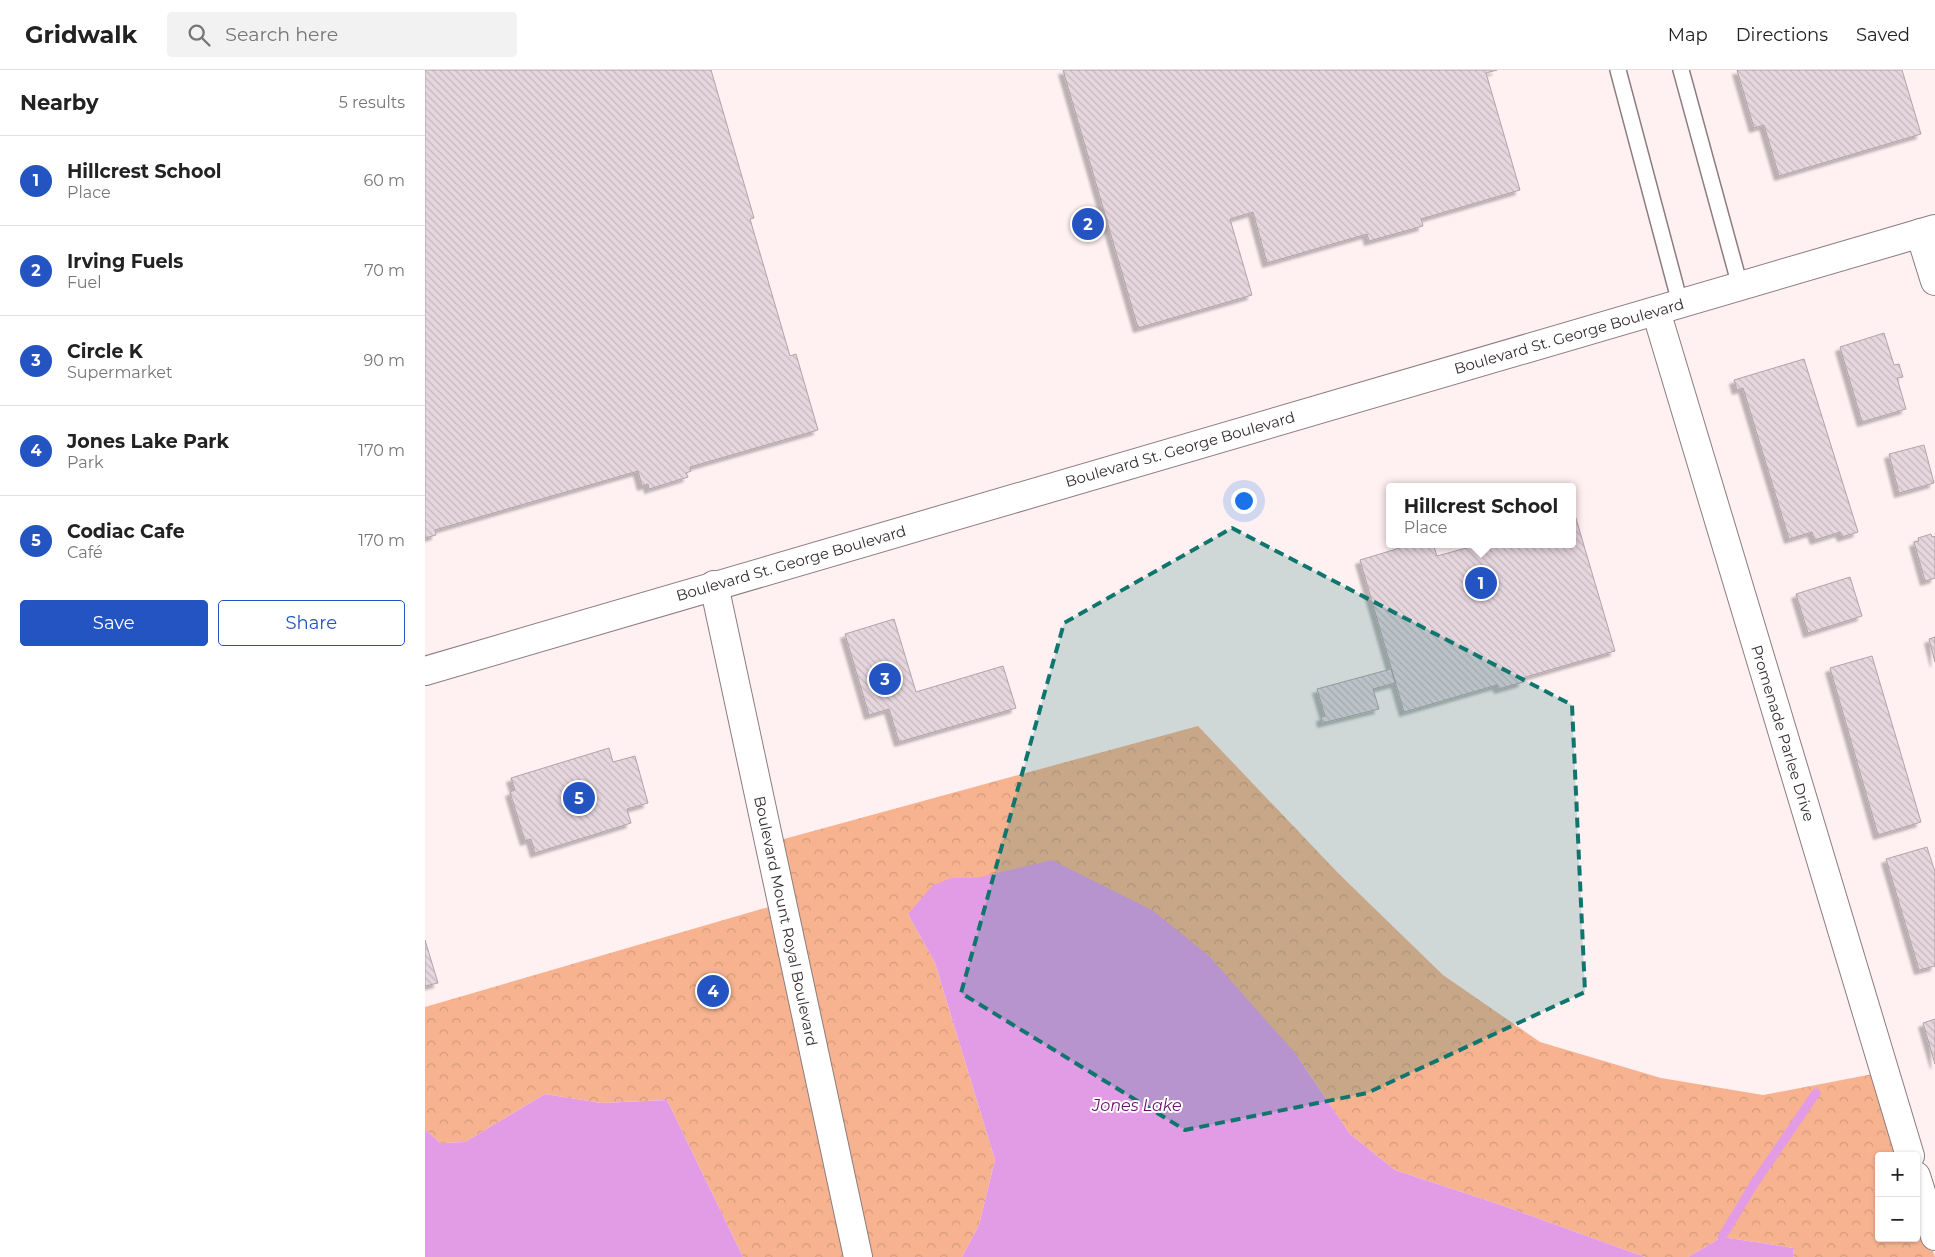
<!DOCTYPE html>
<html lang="en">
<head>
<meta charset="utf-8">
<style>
  :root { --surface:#fff; --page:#f2f2f2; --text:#222; --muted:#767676; --line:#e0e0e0; --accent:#2454c2 }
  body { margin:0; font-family:Montserrat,sans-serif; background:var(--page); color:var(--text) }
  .controls { position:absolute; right:15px; bottom:15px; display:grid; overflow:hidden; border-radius:5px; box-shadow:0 1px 4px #0004 }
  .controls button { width:45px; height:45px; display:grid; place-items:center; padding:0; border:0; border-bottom:1px solid var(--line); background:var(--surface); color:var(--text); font:25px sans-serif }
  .you { position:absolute; left:818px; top:430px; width:18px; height:18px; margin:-12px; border:4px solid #fff; border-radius:50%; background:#1a73e8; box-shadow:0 0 0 8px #1a73e833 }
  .badge { display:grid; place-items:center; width:32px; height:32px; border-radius:50%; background:var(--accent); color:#fff; font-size:16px; font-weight:700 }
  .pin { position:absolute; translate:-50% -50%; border:2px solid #fff; box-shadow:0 1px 5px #0006 }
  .popup { position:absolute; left:961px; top:413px; width:190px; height:65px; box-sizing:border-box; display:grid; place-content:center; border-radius:5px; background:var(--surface); filter:drop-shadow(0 1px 4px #0005); font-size:16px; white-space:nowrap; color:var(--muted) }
  .popup b { font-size:19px; color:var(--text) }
  .popup::after { content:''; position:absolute; left:50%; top:100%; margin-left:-10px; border:10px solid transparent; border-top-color:var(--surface) }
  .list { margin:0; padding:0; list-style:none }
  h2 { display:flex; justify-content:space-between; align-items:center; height:65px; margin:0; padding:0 20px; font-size:21px }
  h2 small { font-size:16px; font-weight:400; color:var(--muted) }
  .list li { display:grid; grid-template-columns:32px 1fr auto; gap:15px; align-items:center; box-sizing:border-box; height:90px; padding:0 20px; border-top:1px solid var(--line) }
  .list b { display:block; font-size:19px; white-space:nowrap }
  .list p { margin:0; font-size:16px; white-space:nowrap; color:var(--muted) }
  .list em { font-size:16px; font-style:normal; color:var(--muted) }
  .actions { display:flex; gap:10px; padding:15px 20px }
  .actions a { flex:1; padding:11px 0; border:1px solid var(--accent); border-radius:5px; text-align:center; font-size:18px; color:var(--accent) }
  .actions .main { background:var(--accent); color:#fff }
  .icon { flex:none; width:28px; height:28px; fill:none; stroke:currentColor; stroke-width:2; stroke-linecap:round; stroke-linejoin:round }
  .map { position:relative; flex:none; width:1510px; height:1187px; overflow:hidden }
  header { display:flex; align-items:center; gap:30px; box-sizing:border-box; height:70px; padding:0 25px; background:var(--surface); border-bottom:1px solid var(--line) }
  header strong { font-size:24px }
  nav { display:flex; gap:28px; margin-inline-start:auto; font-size:18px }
  .search { width:350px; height:45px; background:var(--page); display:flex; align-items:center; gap:12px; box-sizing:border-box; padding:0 18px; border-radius:5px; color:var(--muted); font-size:19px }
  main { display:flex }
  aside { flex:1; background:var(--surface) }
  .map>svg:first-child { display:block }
  .park { fill:url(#park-crowns) }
  .water { fill:#e29be5 }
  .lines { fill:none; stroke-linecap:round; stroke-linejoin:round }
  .stream { stroke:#e29be5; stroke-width:9 }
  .building { fill:url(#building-back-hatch); stroke:#b2a3aa; filter:url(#shadow) }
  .lane-casing { stroke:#8c7c7e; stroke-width:18 }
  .street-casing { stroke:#8c7c7e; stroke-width:30 }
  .secondary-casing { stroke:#8c7c7e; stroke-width:30 }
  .lane { stroke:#fff; stroke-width:15 }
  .street { stroke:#fff; stroke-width:28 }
  .secondary { stroke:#fff; stroke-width:28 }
  .marked { fill:#0f766e; fill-opacity:0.2; stroke:#0f766e; stroke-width:4; stroke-dasharray:10 6; stroke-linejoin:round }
  .labels { text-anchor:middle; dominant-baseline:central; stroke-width:4; stroke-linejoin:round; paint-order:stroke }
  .street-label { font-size:15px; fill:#362f30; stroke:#fff }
  .water-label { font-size:16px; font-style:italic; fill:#650e6a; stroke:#fff }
</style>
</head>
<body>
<header>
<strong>Gridwalk</strong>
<div class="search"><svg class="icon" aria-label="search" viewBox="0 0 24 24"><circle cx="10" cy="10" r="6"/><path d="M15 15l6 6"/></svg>Search here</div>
<nav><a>Map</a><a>Directions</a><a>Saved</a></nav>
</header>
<main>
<aside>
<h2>Nearby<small>5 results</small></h2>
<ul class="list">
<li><span class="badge">1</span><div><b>Hillcrest School</b><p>Place</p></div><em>60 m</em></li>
<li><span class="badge">2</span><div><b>Irving Fuels</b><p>Fuel</p></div><em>70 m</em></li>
<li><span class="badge">3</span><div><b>Circle K</b><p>Supermarket</p></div><em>90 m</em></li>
<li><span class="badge">4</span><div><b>Jones Lake Park</b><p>Park</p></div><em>170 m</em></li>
<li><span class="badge">5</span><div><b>Codiac Cafe</b><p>Café</p></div><em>170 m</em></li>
</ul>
<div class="actions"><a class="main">Save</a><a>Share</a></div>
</aside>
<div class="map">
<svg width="1510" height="1187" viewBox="0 0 1510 1187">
  <defs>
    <pattern id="park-crowns" width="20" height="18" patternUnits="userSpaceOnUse" patternTransform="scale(1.25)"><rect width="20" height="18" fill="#f7b38f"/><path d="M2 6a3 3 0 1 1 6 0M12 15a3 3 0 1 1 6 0" fill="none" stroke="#d49a7c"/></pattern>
    <pattern id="building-back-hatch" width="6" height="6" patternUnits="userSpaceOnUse" patternTransform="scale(1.25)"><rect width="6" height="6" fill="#e6d6de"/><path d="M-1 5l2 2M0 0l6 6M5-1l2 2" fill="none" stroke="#c6b8bf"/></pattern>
    <filter id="shadow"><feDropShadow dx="-4.5" dy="4.5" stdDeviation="1" flood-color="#0004"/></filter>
  </defs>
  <rect width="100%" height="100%" fill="#fff0f2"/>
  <!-- park -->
  <path class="park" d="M773,656L914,804L1018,905L1115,972L1236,1008L1338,1025L1448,1004L1476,1086H1454V1168H1491V1131L1510,1187H1368L1369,1178L1297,1167L1263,1187H1220L1076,1135L970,1100L925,1064L870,983L551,808H527L483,844L510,893L570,1090L554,1155L537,1187H318L242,1030L176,1033L120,1024L40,1072L15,1073L0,1059V937L347,836L333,776Z"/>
  <!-- water -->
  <path class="water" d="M627,790L727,840L783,885L870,983L925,1064L970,1100L1076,1135L1220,1187H537L554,1155L570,1090L510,893L483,844L508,815L527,808H551Z
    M120,1024L176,1033L242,1030L318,1187H0V1059L15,1073L40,1072Z
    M1297,1167L1369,1178L1368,1187H1263Z"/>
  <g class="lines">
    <!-- stream -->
    <path class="stream" d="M1297,1167L1329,1114L1391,1023"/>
  </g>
  <!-- building -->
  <path class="building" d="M0,0H286L329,148L325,149L365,286L371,284L393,360L265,397L266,401L261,403L263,407L224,419L223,414L217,416L213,401L10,460L11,465L0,468Z
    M638,0H1072L1061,3L1095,120L996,149L998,156L944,171L942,164L842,193L828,142L805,149L827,225L713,258Z
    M1312,0H1477L1496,64L1354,106L1339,55L1329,58Z
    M1459,263L1469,295L1474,294L1478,307L1472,308L1481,339L1437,352L1415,277Z
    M1379,289L1433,462L1417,467L1415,462L1390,470L1387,462L1364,469L1318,318L1312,320L1309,310Z
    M1499,375L1509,413L1474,423L1464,384Z
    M1147,435L1190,581L1097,608L1098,612L1074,619L1072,615L979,642L935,490L988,474H1008L1012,486L1056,474H1147Z
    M1506,464L1507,467L1510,466V508L1500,511L1489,472L1494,471L1493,468Z
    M1425,507L1437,546L1383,563L1371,524Z
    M469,549L491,622L578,596L591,638L474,672L464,639L444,645L420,564Z
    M1510,567V592L1504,569Z
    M1447,586L1496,752L1453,765L1405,598Z
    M966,599L970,613L948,619L954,639L897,653L896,647L900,646L892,619Z
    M184,678L188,692L210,686L223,733L202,739L206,753L110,783L106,769L100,771L85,722L90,720L86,708Z
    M1502,777L1510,802V896L1494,900L1461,789Z
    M0,870L13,913L0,916Z
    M1510,949V994L1498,953Z"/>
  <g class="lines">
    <defs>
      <path id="lane" d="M1193,0L1255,233
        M1256,0L1315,216"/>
      <path id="street" d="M1495,163L1510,211
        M1231,241L1485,1086
        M289,515L433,1187
        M1491,1106L1510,1166"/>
      <path id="secondary" d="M0,601L1510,159"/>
    </defs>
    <!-- lane casing -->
    <use href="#lane" class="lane-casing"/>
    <!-- street casing -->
    <use href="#street" class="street-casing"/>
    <!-- secondary casing -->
    <use href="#secondary" class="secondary-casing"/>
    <!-- lane -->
    <use href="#lane" class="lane"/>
    <!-- street -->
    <use href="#street" class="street"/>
    <!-- secondary -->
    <use href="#secondary" class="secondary"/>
  </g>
  <!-- marked area -->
  <path class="marked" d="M807,458L1147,635L1160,922L942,1023L760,1060L536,923L639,553Z"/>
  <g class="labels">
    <!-- street labels -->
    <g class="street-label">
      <text transform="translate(1144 266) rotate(-16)">Boulevard St. George Boulevard</text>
      <text transform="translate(755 379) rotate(-16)">Boulevard St. George Boulevard</text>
      <text transform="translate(366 493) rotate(-16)">Boulevard St. George Boulevard</text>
      <text transform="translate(1358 663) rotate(73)">Promenade Parlee Drive</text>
      <text transform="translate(361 851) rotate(78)">Boulevard Mount Royal Boulevard</text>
    </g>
    <!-- water labels -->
    <g class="water-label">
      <text x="712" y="1035">Jones Lake</text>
    </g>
  </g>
</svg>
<div class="controls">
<button>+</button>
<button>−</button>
</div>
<div class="you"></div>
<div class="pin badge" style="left:1056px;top:513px">1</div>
<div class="popup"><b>Hillcrest School</b>Place</div>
<div class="pin badge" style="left:663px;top:154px">2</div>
<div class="pin badge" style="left:460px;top:609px">3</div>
<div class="pin badge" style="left:288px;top:921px">4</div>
<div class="pin badge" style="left:154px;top:728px">5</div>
</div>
</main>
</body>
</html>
